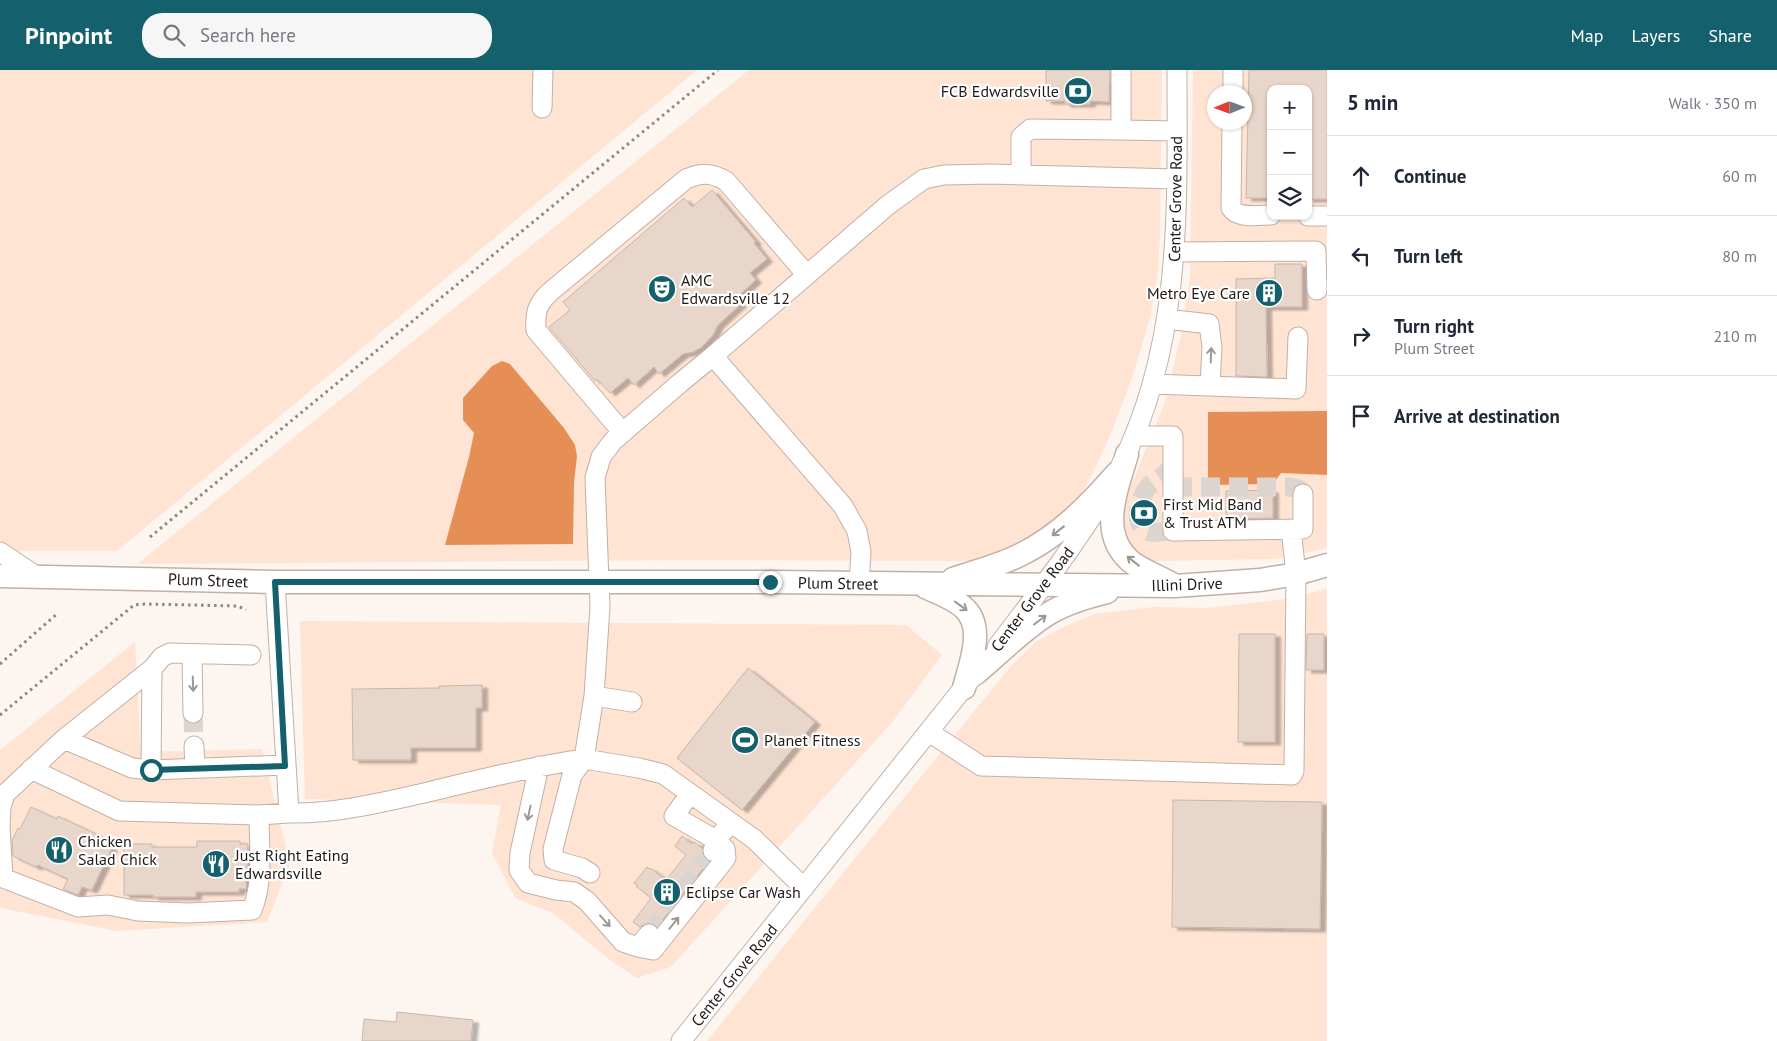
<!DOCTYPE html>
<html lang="en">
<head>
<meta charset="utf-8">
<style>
  :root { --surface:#fff; --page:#f6f6f7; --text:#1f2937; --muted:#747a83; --line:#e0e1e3; --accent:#14606c }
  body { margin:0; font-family:"PT Sans",sans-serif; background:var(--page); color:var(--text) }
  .controls { position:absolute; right:15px; top:15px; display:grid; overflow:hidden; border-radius:10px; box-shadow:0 1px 4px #0004 }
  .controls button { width:45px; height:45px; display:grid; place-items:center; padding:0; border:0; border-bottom:1px solid var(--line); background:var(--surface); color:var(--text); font:25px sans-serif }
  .compass { position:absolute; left:1207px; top:15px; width:45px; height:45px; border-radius:50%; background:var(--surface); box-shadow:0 1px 4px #0004; rotate:269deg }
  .stop { position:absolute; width:15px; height:15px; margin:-11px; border:4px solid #14606c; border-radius:50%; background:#fff }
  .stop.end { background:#14606c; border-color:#fff; box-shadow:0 1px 5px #0008 }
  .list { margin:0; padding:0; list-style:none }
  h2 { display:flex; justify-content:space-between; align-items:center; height:65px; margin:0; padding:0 20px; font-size:21px }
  h2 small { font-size:16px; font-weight:400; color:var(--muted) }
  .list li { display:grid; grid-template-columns:32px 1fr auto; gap:15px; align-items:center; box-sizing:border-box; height:80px; padding:0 20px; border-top:1px solid var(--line) }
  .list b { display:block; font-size:19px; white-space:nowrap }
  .list p { margin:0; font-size:16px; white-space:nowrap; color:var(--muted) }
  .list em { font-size:16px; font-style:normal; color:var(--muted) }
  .icon { flex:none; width:28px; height:28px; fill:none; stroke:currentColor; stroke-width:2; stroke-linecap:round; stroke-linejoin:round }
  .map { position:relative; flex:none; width:1327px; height:971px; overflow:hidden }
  header { display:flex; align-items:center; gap:30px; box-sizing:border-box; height:70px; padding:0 25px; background:var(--accent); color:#fff }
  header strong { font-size:24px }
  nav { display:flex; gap:28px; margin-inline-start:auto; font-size:18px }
  .search { width:350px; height:45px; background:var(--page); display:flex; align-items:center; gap:12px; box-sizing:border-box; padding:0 18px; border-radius:20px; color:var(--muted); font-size:19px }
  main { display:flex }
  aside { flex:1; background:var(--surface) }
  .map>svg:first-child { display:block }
  .built { fill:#ffe4d4; fill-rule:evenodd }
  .water { fill:#e58f57 }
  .building { fill:#e9d6cb; stroke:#c9b6ab; filter:url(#shadow) }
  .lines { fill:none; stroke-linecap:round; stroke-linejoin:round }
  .minor-tunnel { stroke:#dbd4cf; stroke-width:19; stroke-dasharray:19 9; stroke-linecap:butt }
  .minor-casing { stroke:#c3b0a5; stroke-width:21 }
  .major-casing { stroke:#c3b0a5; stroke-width:25 }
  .path { stroke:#8d8681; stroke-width:3; stroke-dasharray:2.5 4; stroke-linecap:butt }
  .minor { stroke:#fff; stroke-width:19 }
  .major { stroke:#fff; stroke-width:22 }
  .oneway { stroke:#9b9896 }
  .route { stroke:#14606c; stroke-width:6 }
  .labels { text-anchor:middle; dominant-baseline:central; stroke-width:4.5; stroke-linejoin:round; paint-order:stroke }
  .poi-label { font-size:16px; fill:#201915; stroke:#fff; text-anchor:start }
  .street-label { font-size:16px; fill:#201915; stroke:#fff }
</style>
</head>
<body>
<header>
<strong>Pinpoint</strong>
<div class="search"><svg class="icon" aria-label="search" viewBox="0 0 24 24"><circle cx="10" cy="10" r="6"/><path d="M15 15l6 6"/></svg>Search here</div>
<nav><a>Map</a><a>Layers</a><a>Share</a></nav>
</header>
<main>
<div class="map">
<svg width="1327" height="971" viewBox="0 0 1327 971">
  <defs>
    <filter id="shadow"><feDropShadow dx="5.5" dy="3" stdDeviation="1" flood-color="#0004"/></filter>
  </defs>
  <rect width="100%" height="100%" fill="#fcf5f0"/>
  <!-- built -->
  <path class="built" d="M0,0H697L117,481H0Z
    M749,0H1162L1160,166L1158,201L1150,248L1132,308L1110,366L1088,413L1070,442L1053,458L995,486L970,491L695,490L137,494Z
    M1193,0H1327V478L1319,480L1275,489L1152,491L1137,486L1127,474L1123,458L1126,428L1165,332L1181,265L1190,206ZM1271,19H1308V146H1271ZM1214,22H1244V52H1214Z
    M1327,519V971H707L1010,597L1037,571L1062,558L1094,544L1154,537L1208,538L1286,529Z
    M300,551L906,555L942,585L894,650L671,897L637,908L611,891L554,844L515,828L492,783L501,735L305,729Z
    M135,572L141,682L262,679L290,794L267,852L117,861L0,838V680Z"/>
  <!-- water -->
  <path class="water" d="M502,291L510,294L564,358L575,375L577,386L574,413L573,474L445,475L469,387L474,363L463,350V328L492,296Z
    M1327,341V405L1281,403L1273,414L1208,415V342Z"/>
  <!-- building -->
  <path class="building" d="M1046,0H1110L1109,32L1090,31V34H1065V31H1046Z
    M1249,0H1327V129H1308V19H1271V128H1246Z
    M712,120L756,172L754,173L767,189L750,203L756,210L736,228L741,234L718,255L713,265L702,277L693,282L683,284L659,304L654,297L634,315L628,308L610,323L597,309L595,311L549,257L570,240L563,232L684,128L692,137Z
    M1275,194H1302V237H1266L1267,307L1236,306V209L1275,208Z
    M1273,420V448L1226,449V421Z
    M1239,564H1275V672H1238Z
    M1307,564H1324V600H1306Z
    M748,598L815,652L742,740L677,688Z
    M482,615V638H476V678H411V690H353L352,619L439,618V616Z
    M1173,730L1322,732L1320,859L1172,857Z
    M31,737L57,749L58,746L98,765L94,774H104L112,778L92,820L82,817L78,825L63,819L68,809L38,795L37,797L34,796L13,786L12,771L18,758L20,759Z
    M682,766L692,774L694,772L701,778L703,775L702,784L709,791L657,857L651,853L645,854L640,857L633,852L651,828L636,816L637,814L634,813L647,797L649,799L650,798L666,810L686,785L675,776Z
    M197,771H240V774H248L246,819H239V822H196V827H153V825H124V774H152V777H197Z
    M397,942L473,950L471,971H362L364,949L396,952Z"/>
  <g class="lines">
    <!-- minor-tunnel -->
    <path class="minor-tunnel" d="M1173,395C1167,405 1159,408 1150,415C1140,424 1130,458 1150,462C1157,463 1166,461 1173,461
      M1173,417H1289L1299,419L1303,424
      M193,643L194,676
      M649,864L713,781"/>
    <defs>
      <path id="minor" d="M1121,0V60L1177,61
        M1233,22V0
        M542,38L543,0
        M1232,52L1231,138C1238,149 1259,145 1271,145
        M1021,105V67L1030,59L1121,60
        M1308,146H1327
        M1174,182L1316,181L1317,220
        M1167,249L1209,254L1212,277L1210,316
        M713,286L888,135L924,109L944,105L990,104L1176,109
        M1152,314L1296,319L1298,267
        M623,363L536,260C535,242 537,234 550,222L686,109C701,103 711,102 726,111L807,205
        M1134,366H1173V461L1303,459V424
        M1121,395C1183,272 1177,135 1177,0
        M0,482L36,506
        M275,512L289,743C335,744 379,733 424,723C477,710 530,697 584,689L594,626L600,537L595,408L601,387L613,371L680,313L713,286L843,436L857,461L861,482L859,514
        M997,577C1035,527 1073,478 1106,424
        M192,584L193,643
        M152,599L162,587L170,583L251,585
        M594,626L632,632
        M929,662L981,696L1292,705L1294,701L1296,504L1291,459
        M64,669L132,698L151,700L285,695
        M194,676L195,698
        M539,696L520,783L519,800L528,813L556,820L574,822L587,831L623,872L638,877L649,864
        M31,699L119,741L259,745L289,743
        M151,700L152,599L64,669L5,724L1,737L0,758L3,808L78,837L108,835L138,841L188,843L252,840C264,811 259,776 259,745
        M690,724L674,746L716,770L713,781
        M590,803L582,798L554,790L553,779L572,705L584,689L639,698L663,704L754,769L804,818
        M642,878L653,880L726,788L725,779L716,770L731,753
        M681,971L973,606"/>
      <path id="major" d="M1127,384C1117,420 1096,466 1134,494C1146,502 1160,507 1172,514
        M0,506L275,512H770L1175,516L1260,510L1296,504L1327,495
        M953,509C976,501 1001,495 1022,484C1060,465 1089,435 1117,403
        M925,517C938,523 953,528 963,537C986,556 970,594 964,618
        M975,604C999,584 1022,560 1048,544C1066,533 1086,527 1107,522"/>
    </defs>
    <!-- minor casing -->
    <use href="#minor" class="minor-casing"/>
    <!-- major casing -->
    <use href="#major" class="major-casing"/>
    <!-- path -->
    <path class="path" d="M150,467L718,0
      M0,594L58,543
      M0,645L134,535L145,534L238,536L246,540"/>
    <!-- minor -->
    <use href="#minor" class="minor"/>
    <!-- major -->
    <use href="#major" class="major"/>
  </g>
  <!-- one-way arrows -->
  <defs><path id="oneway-shaft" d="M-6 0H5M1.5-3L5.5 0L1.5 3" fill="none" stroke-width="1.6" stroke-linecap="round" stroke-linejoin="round" transform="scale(1.25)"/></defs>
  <g class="oneway">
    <use href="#oneway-shaft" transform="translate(1211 285) rotate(-88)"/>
    <use href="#oneway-shaft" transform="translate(1058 461) rotate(142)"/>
    <use href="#oneway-shaft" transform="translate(1133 491) rotate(-142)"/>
    <use href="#oneway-shaft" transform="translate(961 536) rotate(36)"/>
    <use href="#oneway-shaft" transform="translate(1040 550) rotate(-37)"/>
    <use href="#oneway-shaft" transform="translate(193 614) rotate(88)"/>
    <use href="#oneway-shaft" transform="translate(529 743) rotate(102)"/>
    <use href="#oneway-shaft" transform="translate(605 851) rotate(48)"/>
    <use href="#oneway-shaft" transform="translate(674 853) rotate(-51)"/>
  </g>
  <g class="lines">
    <!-- route -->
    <path class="route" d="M151,700L285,696L275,512H770"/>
  </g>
  <!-- icons -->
  <defs>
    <symbol id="bank-disc" viewBox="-11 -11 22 22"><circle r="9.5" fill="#14606c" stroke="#fff"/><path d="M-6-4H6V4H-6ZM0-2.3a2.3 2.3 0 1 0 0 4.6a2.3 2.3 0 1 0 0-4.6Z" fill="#fff"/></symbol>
    <symbol id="theatre-disc" viewBox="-11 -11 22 22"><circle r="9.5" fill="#14606c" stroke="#fff"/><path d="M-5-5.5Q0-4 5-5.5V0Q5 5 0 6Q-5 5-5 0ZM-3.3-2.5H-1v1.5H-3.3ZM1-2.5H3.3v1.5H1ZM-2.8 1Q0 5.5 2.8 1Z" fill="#fff"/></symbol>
    <symbol id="building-disc" viewBox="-11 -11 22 22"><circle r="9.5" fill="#14606c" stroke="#fff"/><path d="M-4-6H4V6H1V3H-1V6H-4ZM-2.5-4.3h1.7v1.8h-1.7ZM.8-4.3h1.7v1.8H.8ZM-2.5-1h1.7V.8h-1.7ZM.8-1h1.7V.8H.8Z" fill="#fff"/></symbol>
    <symbol id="stadium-disc" viewBox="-11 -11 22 22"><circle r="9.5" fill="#14606c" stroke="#fff"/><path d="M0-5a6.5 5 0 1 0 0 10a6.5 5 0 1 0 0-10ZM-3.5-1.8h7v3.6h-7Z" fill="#fff"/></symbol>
    <symbol id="restaurant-disc" viewBox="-11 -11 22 22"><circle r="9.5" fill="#14606c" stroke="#fff"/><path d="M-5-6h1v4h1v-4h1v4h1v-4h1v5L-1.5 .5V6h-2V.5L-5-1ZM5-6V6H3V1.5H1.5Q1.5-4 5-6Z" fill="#fff"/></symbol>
  </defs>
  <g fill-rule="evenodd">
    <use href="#bank-disc" x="1062" y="5" width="32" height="32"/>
    <use href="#theatre-disc" x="646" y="203" width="32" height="32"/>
    <use href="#building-disc" x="1253" y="207" width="32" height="32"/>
    <use href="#bank-disc" x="1128" y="427" width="32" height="32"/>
    <use href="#stadium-disc" x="729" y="654" width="32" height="32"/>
    <use href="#restaurant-disc" x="43" y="764" width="32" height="32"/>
    <use href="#restaurant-disc" x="200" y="778" width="32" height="32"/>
    <use href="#building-disc" x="651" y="806" width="32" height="32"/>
  </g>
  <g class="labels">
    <!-- poi labels -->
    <g class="poi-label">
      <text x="1059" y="21" text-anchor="end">FCB Edwardsville</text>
      <text x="681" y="210">AMC<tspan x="681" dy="18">Edwardsville 12</tspan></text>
      <text x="1250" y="223" text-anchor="end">Metro Eye Care</text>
      <text x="1163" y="434">First Mid Band<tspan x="1163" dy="18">&amp; Trust ATM</tspan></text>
      <text x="764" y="670">Planet Fitness</text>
      <text x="78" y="771">Chicken<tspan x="78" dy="18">Salad Chick</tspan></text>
      <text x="235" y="785">Just Right Eating<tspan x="235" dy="18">Edwardsville</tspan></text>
      <text x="686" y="822">Eclipse Car Wash</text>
    </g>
    <!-- street labels -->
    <g class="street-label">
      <text transform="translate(1175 129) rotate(-89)">Center Grove Road</text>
      <text transform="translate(208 510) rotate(2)">Plum Street</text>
      <text transform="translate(838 513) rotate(1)">Plum Street</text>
      <text transform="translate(1187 514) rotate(-2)">Illini Drive</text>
      <text transform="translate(1032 529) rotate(-53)">Center Grove Road</text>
      <text transform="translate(734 905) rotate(-51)">Center Grove Road</text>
    </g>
  </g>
</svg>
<div class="controls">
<button>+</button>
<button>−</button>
<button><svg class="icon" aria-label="layers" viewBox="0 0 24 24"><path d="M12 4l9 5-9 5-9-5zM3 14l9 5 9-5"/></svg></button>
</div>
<svg class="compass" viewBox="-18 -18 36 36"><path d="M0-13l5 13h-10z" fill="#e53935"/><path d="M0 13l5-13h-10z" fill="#747a83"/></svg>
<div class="stop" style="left:151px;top:700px"></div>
<div class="stop end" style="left:770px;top:512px"></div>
</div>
<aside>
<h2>5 min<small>Walk · 350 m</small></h2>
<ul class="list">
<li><svg class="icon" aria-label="ahead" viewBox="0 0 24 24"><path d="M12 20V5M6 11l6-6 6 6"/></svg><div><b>Continue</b></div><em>60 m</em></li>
<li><svg class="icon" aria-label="left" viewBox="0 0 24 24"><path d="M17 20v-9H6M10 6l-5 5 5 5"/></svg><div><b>Turn left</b></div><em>80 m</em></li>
<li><svg class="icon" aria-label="right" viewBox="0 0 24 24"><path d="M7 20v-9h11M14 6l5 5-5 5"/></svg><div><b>Turn right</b><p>Plum Street</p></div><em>210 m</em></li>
<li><svg class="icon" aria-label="arrive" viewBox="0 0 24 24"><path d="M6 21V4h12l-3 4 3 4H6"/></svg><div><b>Arrive at destination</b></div></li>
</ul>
</aside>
</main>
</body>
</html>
